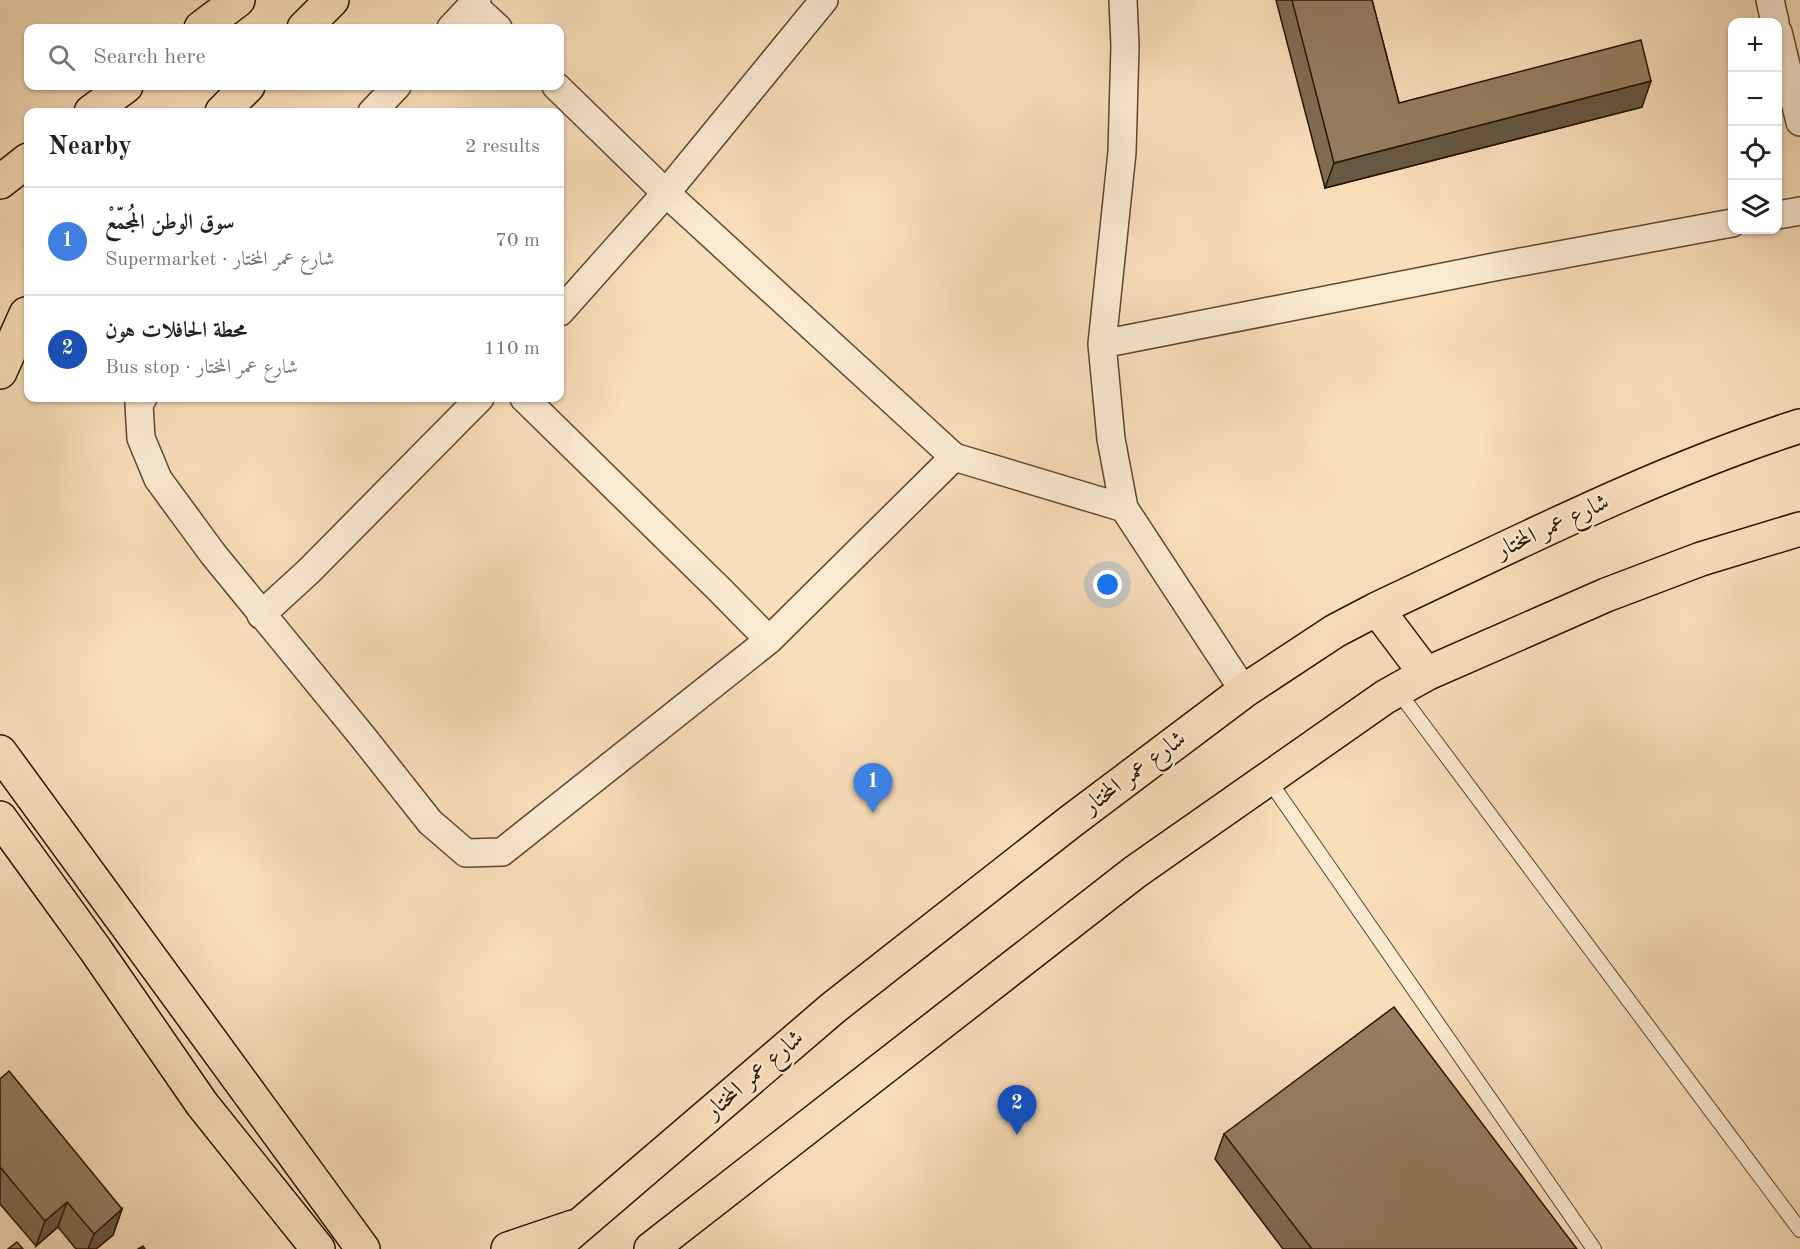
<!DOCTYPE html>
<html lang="en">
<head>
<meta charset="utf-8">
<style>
  :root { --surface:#fff; --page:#f6f6f6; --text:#202124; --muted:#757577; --line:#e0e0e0; --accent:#111827 }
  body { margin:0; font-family:"Old Standard TT",Amiri,serif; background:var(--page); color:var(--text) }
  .controls { position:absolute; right:18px; top:18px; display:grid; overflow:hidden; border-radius:12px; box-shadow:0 2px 4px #0004 }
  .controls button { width:54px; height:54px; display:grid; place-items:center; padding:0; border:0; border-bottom:2px solid var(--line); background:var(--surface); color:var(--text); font:30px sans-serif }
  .you { position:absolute; left:1108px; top:585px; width:21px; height:21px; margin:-15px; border:4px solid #fff; border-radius:50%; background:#1a73e8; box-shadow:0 0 0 9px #1a73e833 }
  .badge { display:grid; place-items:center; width:39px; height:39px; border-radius:50%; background:var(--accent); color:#fff; font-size:20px; font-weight:700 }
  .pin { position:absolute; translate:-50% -50px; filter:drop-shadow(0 2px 3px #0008) }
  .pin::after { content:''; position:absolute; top:32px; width:21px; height:18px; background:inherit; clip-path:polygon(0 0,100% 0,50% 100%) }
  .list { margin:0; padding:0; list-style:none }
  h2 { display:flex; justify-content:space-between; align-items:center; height:78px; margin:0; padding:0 24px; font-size:26px }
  h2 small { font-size:20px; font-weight:400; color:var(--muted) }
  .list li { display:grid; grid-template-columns:39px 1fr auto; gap:18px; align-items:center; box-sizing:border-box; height:108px; padding:0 24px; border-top:2px solid var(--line) }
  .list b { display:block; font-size:22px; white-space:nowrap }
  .list p { margin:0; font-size:20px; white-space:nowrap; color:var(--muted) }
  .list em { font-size:20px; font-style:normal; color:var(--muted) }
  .icon { flex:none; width:33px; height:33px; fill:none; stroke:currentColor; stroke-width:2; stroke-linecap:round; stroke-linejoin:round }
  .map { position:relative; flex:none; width:1800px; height:1249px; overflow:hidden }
  .search { position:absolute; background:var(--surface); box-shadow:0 2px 4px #0004; left:24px; top:24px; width:540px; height:66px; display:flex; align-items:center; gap:15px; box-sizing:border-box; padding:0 21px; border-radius:12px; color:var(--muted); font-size:22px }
  .panel { position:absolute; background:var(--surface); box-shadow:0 2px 4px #0004; left:24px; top:108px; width:540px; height:294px; border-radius:12px }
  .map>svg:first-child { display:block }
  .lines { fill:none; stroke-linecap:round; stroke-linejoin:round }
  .service-casing { stroke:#5c472f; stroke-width:16 }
  .minor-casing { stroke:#5c472f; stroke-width:30 }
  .primary-casing { stroke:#281501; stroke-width:36 }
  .trunk-casing { stroke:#281501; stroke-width:36 }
  .service { stroke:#fbead2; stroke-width:14 }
  .minor { stroke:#fbead2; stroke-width:27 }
  .primary { stroke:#f9deba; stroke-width:33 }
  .trunk { stroke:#f9deba; stroke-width:33 }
  .wall { fill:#806c53; stroke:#281501; stroke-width:1.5 }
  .shaded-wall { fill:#685844; stroke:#281501; stroke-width:1.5 }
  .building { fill:#957e61; stroke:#281501; stroke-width:1.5 }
  .labels { text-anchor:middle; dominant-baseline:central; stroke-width:4.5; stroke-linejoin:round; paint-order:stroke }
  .street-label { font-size:24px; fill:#281501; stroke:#fbead2 }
</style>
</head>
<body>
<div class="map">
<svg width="1800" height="1249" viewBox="0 0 1800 1249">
  <rect width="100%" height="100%" fill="#f9deba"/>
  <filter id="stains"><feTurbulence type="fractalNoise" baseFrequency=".00333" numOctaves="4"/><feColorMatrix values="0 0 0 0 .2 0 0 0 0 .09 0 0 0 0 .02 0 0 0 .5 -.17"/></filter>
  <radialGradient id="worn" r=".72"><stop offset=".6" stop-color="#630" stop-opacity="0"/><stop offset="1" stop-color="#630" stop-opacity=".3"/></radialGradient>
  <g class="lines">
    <defs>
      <path id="service" d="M1397,690L1800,1230
        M1268,779L1594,1249"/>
      <path id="minor" d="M1123,0L1125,46L1122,152L1102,344L1111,439L1124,508L1244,691
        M1770,0L1775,22
        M473,5L498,28
        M451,28L477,0
        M1778,32L1800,122
        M556,86L666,193L954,457L1124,508
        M372,112L397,86
        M1778,215L1800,211
        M560,312L666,193L824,0
        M1102,344L1494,267L1732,223
        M143,398L139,404L141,438L158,479L213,554L362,736L430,822L466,853L502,852L769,640
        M524,398L721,591L769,640L954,457
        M261,615L309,571L480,398"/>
      <path id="primary" d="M1377,609L1426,674
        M0,752L363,1249
        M0,818L95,949L202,1104L318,1249
        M508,1249L573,1227
        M552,1249L833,1008L1070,822L1244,691L1335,631L1377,609C1516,544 1654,473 1800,426
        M651,1249L1135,872L1385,697L1426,674L1606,595L1701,559L1800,529"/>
      <path id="trunk" d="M201,28L238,0
        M304,28L332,0
        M91,112L126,86
        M222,112L248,86
        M0,182L28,160
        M0,372L26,314"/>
    </defs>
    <!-- service casing -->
    <use href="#service" class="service-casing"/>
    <!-- minor casing -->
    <use href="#minor" class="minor-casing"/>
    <!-- primary casing -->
    <use href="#primary" class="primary-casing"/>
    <!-- trunk casing -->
    <use href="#trunk" class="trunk-casing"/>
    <!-- service -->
    <use href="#service" class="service"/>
    <!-- minor -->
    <use href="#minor" class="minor"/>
    <!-- primary -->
    <use href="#primary" class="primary"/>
    <!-- trunk -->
    <use href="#trunk" class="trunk"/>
  </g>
  <!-- wall -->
  <path class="wall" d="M1276,0H1372L1399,103L1642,107L1325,188Z
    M0,1079L122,1209L113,1235L96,1249H76L58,1227L36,1246L0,1204Z
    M1224,1134L1577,1249H1283L1215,1159Z"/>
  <!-- shaded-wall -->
  <path class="shaded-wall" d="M1651,81L1642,107L1325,188L1334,163Z
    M67,1202L58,1227L36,1246L45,1221Z
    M122,1209L113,1235L96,1249H88L94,1234Z"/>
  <!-- building -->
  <path class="building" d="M1292,0H1372L1399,103L1641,40L1651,81L1334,163Z
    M1394,1007L1577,1249H1312L1224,1134Z
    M9,1071L122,1209L94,1234L67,1202L45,1221L0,1167V1079Z
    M17,1242L23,1249H8Z
    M143,1246L145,1249H138Z"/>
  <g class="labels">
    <!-- street labels -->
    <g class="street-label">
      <text transform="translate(1553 527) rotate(-25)">شارع عمر المختار</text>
      <text transform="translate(1135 773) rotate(-37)">شارع عمر المختار</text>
      <text transform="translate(755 1075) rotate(-41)">شارع عمر المختار</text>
    </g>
  </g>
  <rect width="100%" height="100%" filter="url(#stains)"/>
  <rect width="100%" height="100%" fill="url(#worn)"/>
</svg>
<div class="controls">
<button>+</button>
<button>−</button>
<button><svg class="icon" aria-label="locate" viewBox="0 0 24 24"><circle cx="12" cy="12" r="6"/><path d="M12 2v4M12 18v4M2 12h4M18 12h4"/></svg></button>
<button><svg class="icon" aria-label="layers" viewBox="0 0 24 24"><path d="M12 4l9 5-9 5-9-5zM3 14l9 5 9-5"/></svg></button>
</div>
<div class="you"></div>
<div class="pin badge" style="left:873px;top:813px;background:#3f7fe0">1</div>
<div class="pin badge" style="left:1017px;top:1135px;background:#1a4fb4">2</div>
<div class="search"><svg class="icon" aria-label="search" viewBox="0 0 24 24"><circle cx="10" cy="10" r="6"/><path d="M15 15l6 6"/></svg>Search here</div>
<section class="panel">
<h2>Nearby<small>2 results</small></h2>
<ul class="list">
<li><span class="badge" style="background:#3f7fe0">1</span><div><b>سوق الوطن المُجمّعْ</b><p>Supermarket · شارع عمر المختار</p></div><em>70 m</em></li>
<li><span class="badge" style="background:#1a4fb4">2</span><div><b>محطة الحافلات هون</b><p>Bus stop · شارع عمر المختار</p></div><em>110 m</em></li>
</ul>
</section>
</div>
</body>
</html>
